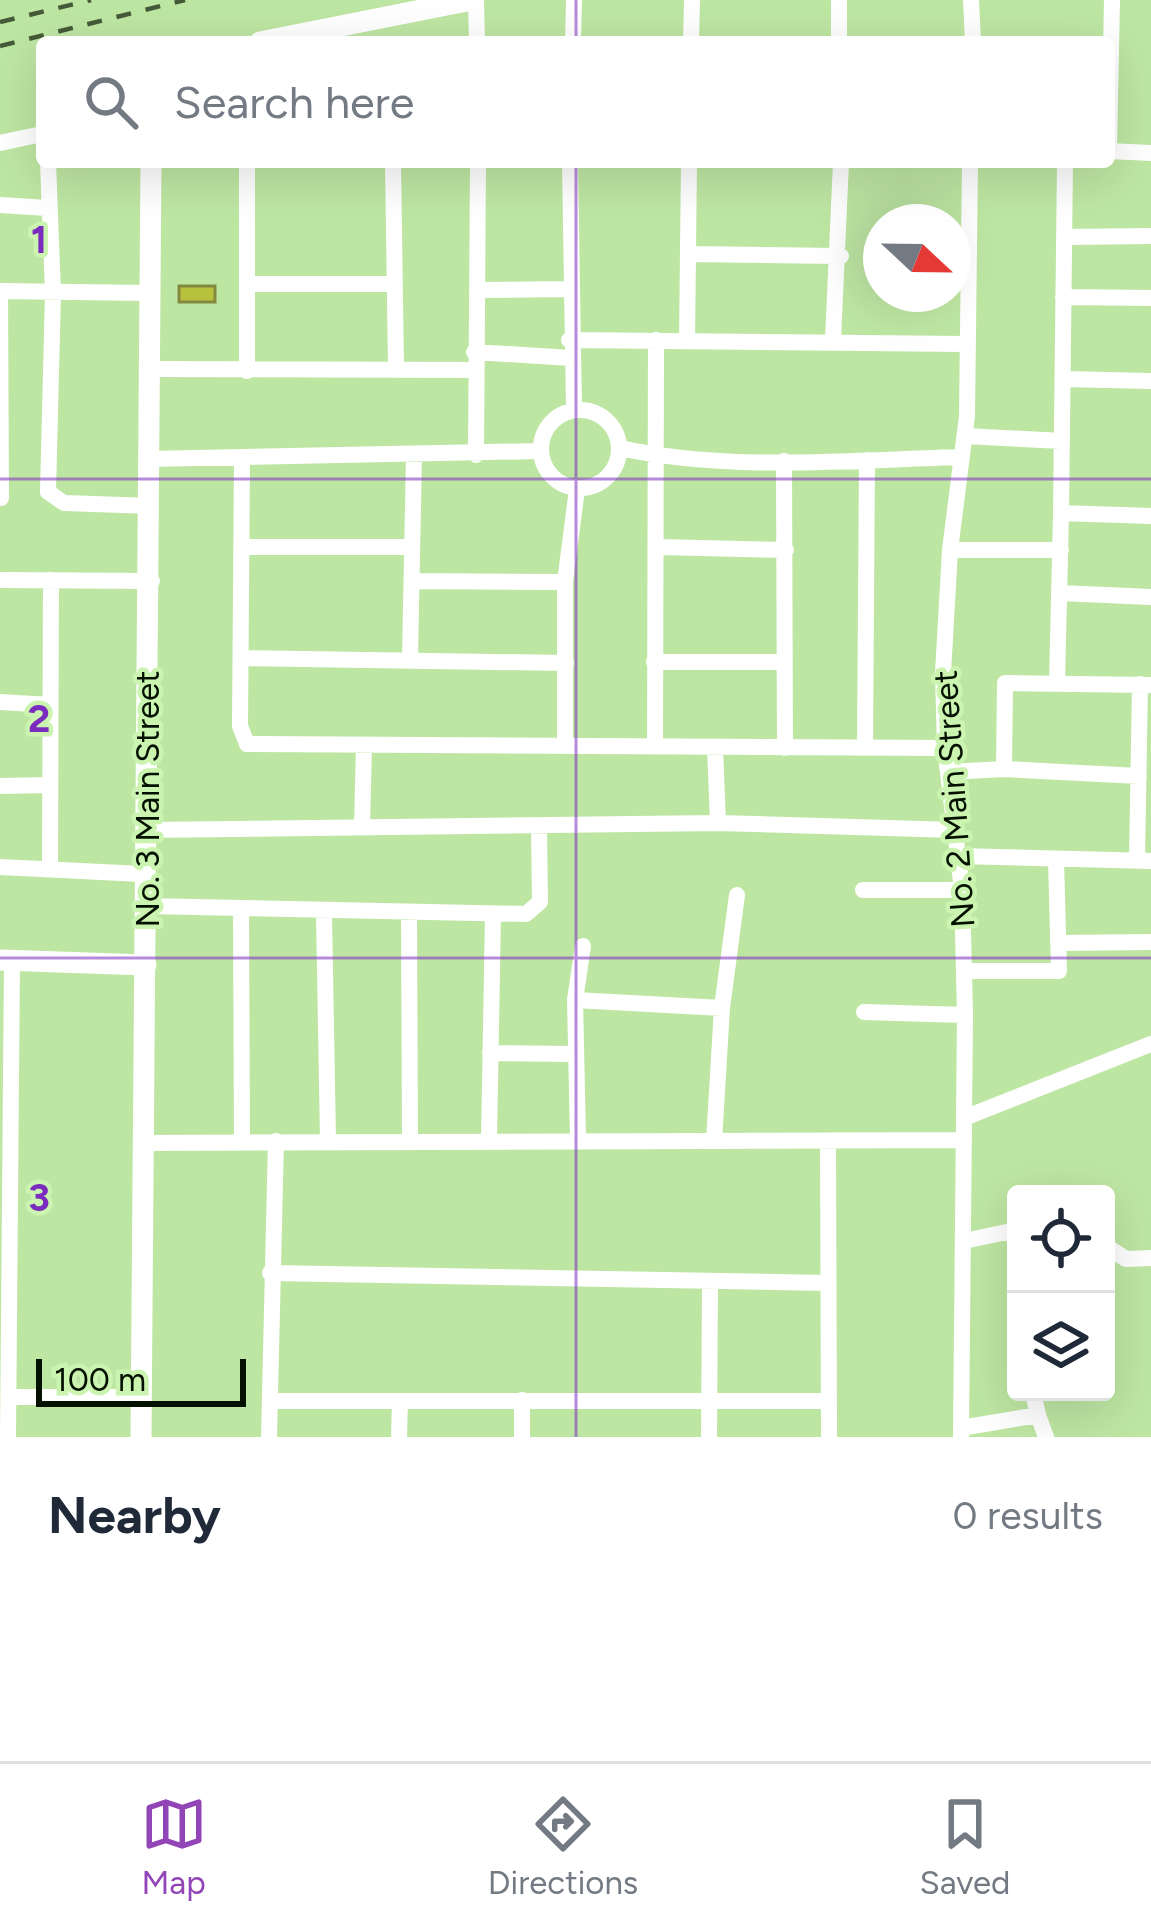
<!DOCTYPE html>
<html lang="en">
<head>
<meta charset="utf-8">
<style>
  :root { --surface:#fff; --page:#f2f2f3; --text:#1f2937; --muted:#747a83; --line:#e0e1e3; --accent:#9245b6 }
  body { margin:0; font-family:Figtree,sans-serif; background:var(--page); color:var(--text) }
  .controls { position:absolute; right:36px; bottom:36px; display:grid; overflow:hidden; border-radius:12px; box-shadow:0 12px 48px #0002 }
  .controls button { width:108px; height:108px; display:grid; place-items:center; padding:0; border:0; border-bottom:3px solid var(--line); background:var(--surface); color:var(--text); font:60px sans-serif }
  .compass { position:absolute; left:863px; top:204px; width:108px; height:108px; border-radius:50%; background:var(--surface); box-shadow:0 12px 48px #0002; rotate:112deg }
  .scale { position:absolute; left:36px; bottom:30px; width:210px; box-sizing:border-box; padding-left:12px; border:6px solid #051100; border-top:0; font-size:33px; line-height:42px; white-space:nowrap; color:#051100; -webkit-text-stroke:9px #caf4b0; paint-order:stroke }
  .list { margin:0; padding:0; list-style:none }
  h2 { display:flex; justify-content:space-between; align-items:center; height:156px; margin:0; padding:0 48px; font-size:51px }
  h2 small { font-size:39px; font-weight:400; color:var(--muted) }
  .icon { flex:none; width:66px; height:66px; fill:none; stroke:currentColor; stroke-width:2; stroke-linecap:round; stroke-linejoin:round }
  .map { position:relative; flex:none; width:1151px; height:1437px; overflow:hidden }
  .search { position:absolute; background:var(--surface); box-shadow:0 12px 48px #0002; left:36px; right:36px; top:36px; height:132px; display:flex; align-items:center; gap:30px; box-sizing:border-box; padding:0 42px; border-radius:12px; color:var(--muted); font-size:45px }
  .sheet { height:324px; background:var(--surface) }
  nav { display:flex; justify-content:space-around; align-items:center; box-sizing:border-box; height:168px; border-top:3px solid var(--line); background:var(--surface); font-size:33px; color:var(--muted) }
  nav a { display:grid; justify-items:center; gap:6px }
  nav .on { color:var(--accent) }
  .map>svg:first-child { display:block }
  .building { fill:#b7c13e; stroke:#82893e; stroke-width:3 }
  .lines { fill:none; stroke-linecap:round; stroke-linejoin:round }
  .minor { stroke:#fff; stroke-width:16 }
  .tertiary { stroke:#fff; stroke-width:21 }
  .rail { stroke:#455a38; stroke-width:4.5; stroke-dasharray:15 15; stroke-linecap:butt }
  .grid { fill:none; stroke:#7b2cbf; stroke-width:3; stroke-opacity:0.55 }
  .labels { text-anchor:middle; dominant-baseline:central; stroke-width:9; stroke-linejoin:round; paint-order:stroke }
  .street-label { font-size:33px; fill:#051100; stroke:#caf4b0 }
  .grid-label { font-size:39px; text-anchor:middle; font-weight:bold; fill:#7b2cbf; stroke:#caf4b0; stroke-width:9; stroke-linejoin:round; paint-order:stroke }
</style>
</head>
<body>
<div class="map">
<svg width="1151" height="1437" viewBox="0 0 1151 1437">
  <rect width="100%" height="100%" fill="#bee6a3"/>
  <!-- building -->
  <path class="building" d="M179,286H215V302H179Z"/>
  <g class="lines">
    <!-- minor -->
    <path class="minor" d="M476,0L477,42
      M971,0L973,42
      M1112,0L1109,151L1151,153
      M573,42L574,0
      M691,42L692,0
      M839,42V0
      M0,143L42,134
      M48,162L53,293L48,492L64,503L151,506
      M393,162L396,368
      M570,162L574,409
      M1065,162L1061,513L1151,516
      M0,205L47,208
      M1064,237L1151,236
      M689,254L841,256
      M250,284H395
      M477,290L568,289
      M0,291L1,498
      M0,291L147,293
      M1063,297L1151,298
      M569,340L966,344
      M833,340L841,162
      M687,341L689,162
      M474,352L571,358
      M147,369L475,370
      M247,371V162
      M1063,379L1151,381
      M541 449a39 39 0 1 1 78 0a39 39 0 1 1-78 0Z
      M965,436L1062,441
      M620,448C730,472 850,460 961,457
      M476,455L478,162
      M148,459L539,451
      M242,460L240,726L247,744L945,748
      M784,461L785,748
      M244,547H411
      M657,547L786,550
      M950,550H1061
      M0,580L152,581
      M412,581L565,582
      M1060,593L1151,597
      M243,658L566,663
      M410,658L414,456
      M654,662H783
      M1057,684L1061,513
      M0,702L50,705
      M565,744V582L577,489
      M655,746L656,340
      M715,747L718,823
      M865,748L867,460
      M1004,769L1139,776
      M948,772L1004,769L1005,683L1151,685
      M0,786L50,785
      M362,827L364,745
      M144,830L718,823L955,830
      M959,856L1151,861
      M1137,861L1140,684
      M0,867L142,874
      M50,868L51,580
      M863,890H962
      M145,906L526,914L540,902L539,828
      M241,908L242,1140
      M324,913L328,1142
      M409,913L410,1142
      M1058,943L1151,942
      M964,971H1059L1056,859
      M575,1000L722,1008L714,1141
      M722,1008L737,895
      M864,1012L965,1015
      M490,1053L574,1054
      M964,1118L1151,1044
      M578,1138L575,1000L583,946
      M489,1141L493,914
      M828,1142L829,1437
      M144,1143L964,1140
      M1014,1230L1016,1261
      M964,1241L1016,1230
      M1106,1246L1126,1259L1151,1258
      M270,1273L827,1283
      M9,1397H141
      M522,1400V1437
      M270,1401H829
      M1038,1415L1046,1437
      M961,1428L1038,1415L1033,1392
      M8,1437L12,960
      M269,1437L276,1141
      M399,1437L400,1401
      M709,1437L710,1283
      M961,1437L965,1015L962,890L945,748L943,673L950,550L967,416L970,162"/>
    <!-- tertiary -->
    <path class="tertiary" d="M260,42L472,0
      M0,960L146,965
      M141,1437L151,162"/>
    <!-- rail -->
    <path class="rail" d="M0,22L91,0
      M0,46L185,0"/>
  </g>
  <!-- grid -->
  <path class="grid" d="M576,0V42M576,162V1437M0,479H1151M0,958H1151"/>
  <g class="labels">
    <!-- street labels -->
    <g class="street-label">
      <text transform="translate(147 799) rotate(-90)">No. 3 Main Street</text>
      <text transform="translate(954 799) rotate(-94)">No. 2 Main Street</text>
    </g>
  </g>
  <g class="grid-label">
    <text x="39" y="253">1</text>
    <text x="39" y="732">2</text>
    <text x="39" y="1211">3</text>
  </g>
</svg>
<div class="controls">
<button><svg class="icon" aria-label="locate" viewBox="0 0 24 24"><circle cx="12" cy="12" r="6"/><path d="M12 2v4M12 18v4M2 12h4M18 12h4"/></svg></button>
<button><svg class="icon" aria-label="layers" viewBox="0 0 24 24"><path d="M12 4l9 5-9 5-9-5zM3 14l9 5 9-5"/></svg></button>
</div>
<svg class="compass" viewBox="-18 -18 36 36"><path d="M0-13l5 13h-10z" fill="#e53935"/><path d="M0 13l5-13h-10z" fill="#747a83"/></svg>
<div class="scale">100 m</div>
<div class="search"><svg class="icon" aria-label="search" viewBox="0 0 24 24"><circle cx="10" cy="10" r="6"/><path d="M15 15l6 6"/></svg>Search here</div>
</div>
<section class="sheet">
<h2>Nearby<small>0 results</small></h2>
<ul class="list">
</ul>
</section>
<nav>
<a class="on"><svg class="icon" aria-label="map" viewBox="0 0 24 24"><path d="M3 6l6-2 6 2 6-2v14l-6 2-6-2-6 2zM9 4v14M15 6v14"/></svg>Map</a>
<a><svg class="icon" aria-label="directions" viewBox="0 0 24 24"><path d="M12 3l9 9-9 9-9-9zM9 14v-3h6M13 9l2 2-2 2"/></svg>Directions</a>
<a><svg class="icon" aria-label="saved" viewBox="0 0 24 24"><path d="M7 4h10v16l-5-4-5 4z"/></svg>Saved</a>
</nav>
</body>
</html>
